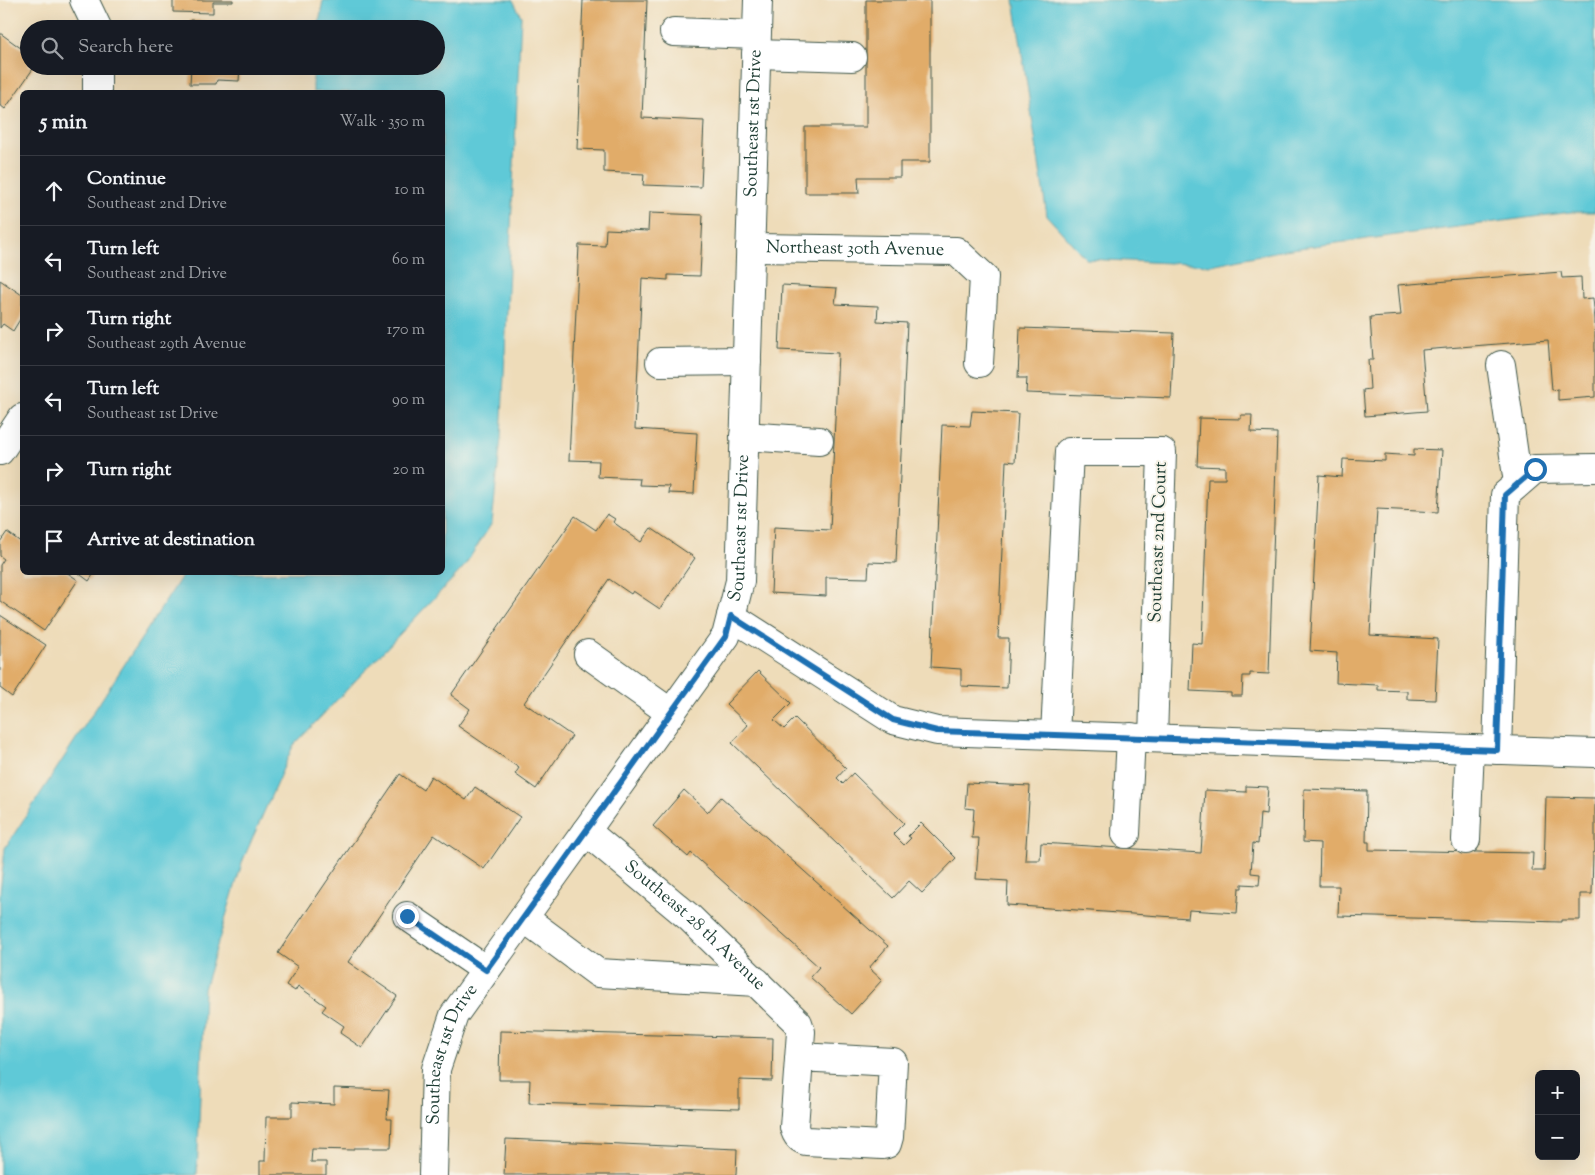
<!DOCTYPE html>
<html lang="en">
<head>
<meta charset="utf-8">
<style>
  :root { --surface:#171b24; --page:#20242c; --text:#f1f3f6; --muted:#9ea1a6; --line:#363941 }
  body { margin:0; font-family:"Sorts Mill Goudy",serif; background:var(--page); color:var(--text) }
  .controls { position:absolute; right:15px; bottom:15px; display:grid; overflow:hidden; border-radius:8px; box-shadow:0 5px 20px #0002 }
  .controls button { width:45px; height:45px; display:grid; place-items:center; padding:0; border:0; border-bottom:1px solid var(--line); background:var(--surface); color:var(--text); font:25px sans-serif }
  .stop { position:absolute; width:15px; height:15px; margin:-11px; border:4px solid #1f6fb2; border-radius:50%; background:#fff }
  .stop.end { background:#1f6fb2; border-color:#fff; box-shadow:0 1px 5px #0008 }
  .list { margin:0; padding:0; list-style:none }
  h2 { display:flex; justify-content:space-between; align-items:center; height:65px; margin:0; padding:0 20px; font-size:21px }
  h2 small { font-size:16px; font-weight:400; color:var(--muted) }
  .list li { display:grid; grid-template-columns:32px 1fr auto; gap:15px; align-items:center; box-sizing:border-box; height:70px; padding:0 20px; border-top:1px solid var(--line) }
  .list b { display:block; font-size:19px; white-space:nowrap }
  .list p { margin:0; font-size:16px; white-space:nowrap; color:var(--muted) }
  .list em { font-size:16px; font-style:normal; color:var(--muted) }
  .icon { flex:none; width:28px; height:28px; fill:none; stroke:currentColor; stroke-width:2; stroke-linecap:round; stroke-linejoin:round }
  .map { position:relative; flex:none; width:1595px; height:1175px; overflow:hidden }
  .search { position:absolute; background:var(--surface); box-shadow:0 5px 20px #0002; left:20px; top:20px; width:425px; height:55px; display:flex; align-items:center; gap:12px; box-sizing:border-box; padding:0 18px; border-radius:28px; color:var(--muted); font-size:19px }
  .panel { position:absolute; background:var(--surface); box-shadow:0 5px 20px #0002; left:20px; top:90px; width:425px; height:485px; border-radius:8px }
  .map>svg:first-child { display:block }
  .water { fill:#5ec9d7; stroke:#3e8386 }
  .building { fill:#e1ac69 }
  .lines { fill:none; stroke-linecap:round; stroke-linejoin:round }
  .minor-casing { stroke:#3e5548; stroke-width:30 }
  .minor { stroke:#fff; stroke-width:28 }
  .route { stroke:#1f6fb2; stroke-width:6 }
  .labels { text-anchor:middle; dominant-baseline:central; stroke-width:4; stroke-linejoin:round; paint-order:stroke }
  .street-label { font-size:18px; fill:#1f3d34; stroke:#f7f3e8 }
</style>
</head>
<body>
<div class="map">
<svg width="1595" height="1175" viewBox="0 0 1595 1175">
  <rect width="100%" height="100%" fill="#f7f3e8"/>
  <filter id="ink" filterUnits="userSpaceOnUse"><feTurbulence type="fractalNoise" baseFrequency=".02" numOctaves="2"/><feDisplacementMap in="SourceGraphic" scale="10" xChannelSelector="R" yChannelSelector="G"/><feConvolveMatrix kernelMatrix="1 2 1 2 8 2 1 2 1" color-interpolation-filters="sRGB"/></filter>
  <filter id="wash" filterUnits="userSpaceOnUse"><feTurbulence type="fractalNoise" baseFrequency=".0096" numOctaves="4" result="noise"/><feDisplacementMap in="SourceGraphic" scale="20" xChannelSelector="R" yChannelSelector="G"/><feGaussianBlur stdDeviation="1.12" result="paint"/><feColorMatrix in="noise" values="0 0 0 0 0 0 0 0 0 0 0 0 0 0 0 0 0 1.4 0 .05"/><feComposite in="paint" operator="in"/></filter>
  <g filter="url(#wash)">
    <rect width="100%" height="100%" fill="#eedcb9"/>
    <!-- water -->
    <path class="water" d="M323,0H513L521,16L501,438L492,523L463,568L293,746L243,860L204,989L197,1175H0V893L5,848L184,573L442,572V92H313V66H436V29H318Z
      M1014,0H1595V212H1571L1284,250L1211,265L1086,259L1047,216Z"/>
    <g id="blocks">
      <!-- building -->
      <path class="building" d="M173,0H233V2H213V13L173,12Z
        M583,0H647L642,118L704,121L701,187L643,185L644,174L604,172V150L577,149Z
        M866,0H930V162H900V177H858L859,193H805V127H866Z
        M190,20L220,21L219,29H190Z
        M0,33L29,54V66H35L5,109L0,105Z
        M191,66H240L239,81L217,80L216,84H190Z
        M649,213L703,215L700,276L668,275V280L642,278L635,429L697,433L694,494L668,493L669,486L639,485L640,479L598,477L599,461L569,460L579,245L605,246L606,229L648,231Z
        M1561,272L1562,278L1581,277L1582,299L1593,298L1595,320V397L1558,400V389L1552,390L1548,340L1422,350L1427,411L1365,416L1363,390L1370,389L1368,360H1373L1370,317L1401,315L1398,285Z
        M0,280L22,295V316L13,331L3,324L0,328Z
        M782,285L837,288L835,304L878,306L877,321L907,323L896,563L869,562L868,578L826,577V596L771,593L774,527L830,530L838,353L779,350Z
        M1020,328L1174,333L1171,398L1026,393L1027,378H1018Z
        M972,411L1018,413L1015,462L1006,461L998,638H1009L1007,688L961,686V669L931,667L942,425L970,426Z
        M1241,415H1252L1251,432L1277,433L1269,674L1250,673V676H1243L1242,696H1231V693L1190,691L1192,643L1202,644L1208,479H1225V467L1197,466L1199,418L1241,419Z
        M1414,449L1442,450L1438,512L1377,509L1370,635L1438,639L1435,700L1407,699V691L1378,690V685L1336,683L1337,653L1310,651L1319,475L1342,477L1343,459L1385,461V454L1414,456Z
        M607,514L615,519L613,522L641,542L651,528L695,558L660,609L633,591L631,594L609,579L524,703L572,736L536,789L515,774L519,768L458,726L470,709L451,695L575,516L596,530Z
        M7,532L22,543V572H66L78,580L44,631L0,601V565L4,559L0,556V542Z
        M77,572H95L89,581Z
        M0,615L46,645L12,697L0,688Z
        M758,671L791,703L774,720L784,729L795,718L846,768L837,778L843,784L853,773L904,823L893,834L904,845L911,838L908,836L921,823L956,858L922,893L909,881L893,898L732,743L748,725L726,704Z
        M400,774L423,790L431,776L466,800L475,787L520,817L484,869L434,835L348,962L397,996L362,1048L340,1033L344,1026L322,1011L326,1006L298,986L295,991L286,985L298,967L278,953Z
        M967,783L1030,786L1025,860H1040L1041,843L1201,853L1205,790L1246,792V786L1268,787L1266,814L1260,813L1258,844L1253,843L1251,873L1260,874L1259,885L1242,884V888H1239L1237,913L1189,910L1188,918L1007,905L1008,881L976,879L979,838H972L974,809L965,808Z
        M1304,789L1367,791L1366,842H1369V850L1533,853L1532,871H1544L1546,797L1595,798V852L1593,853L1592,894H1580V920H1561V922L1338,916L1339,886H1319L1320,843L1303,842Z
        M684,790L708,812L721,797L888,946L869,968L882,980L851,1014L810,977L819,967L691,853L688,857L653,826Z
        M500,1031L773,1038L772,1081L739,1080V1109L529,1103L530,1080H499Z
        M334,1088L389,1090L387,1119H392L391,1148H354V1150L312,1149L311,1162H326V1175H260V1161H265L266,1117H292V1102L334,1104Z
        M506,1139L737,1149L736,1175H504Z"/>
    </g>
  </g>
  <g filter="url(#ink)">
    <use href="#blocks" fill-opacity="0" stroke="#3e5548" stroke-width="1"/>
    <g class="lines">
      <defs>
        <g id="minor">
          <path d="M84,0L98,29"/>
          <path d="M674,32L756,35"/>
          <path d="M756,54L852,57"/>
          <path d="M97,92V66"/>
          <path id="s1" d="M750,248L956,251L984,277L979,363"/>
          <path d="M660,362L747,361"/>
          <path d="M1501,365L1518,483"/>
          <path d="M744,436L819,441"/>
          <path d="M0,451L22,418"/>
          <path d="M731,616L893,720L937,731L1595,753"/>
          <path d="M588,654L671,713"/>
          <path d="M1055,735L1069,452H1162L1153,738"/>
          <path d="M1497,750L1505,495L1535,469L1595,468"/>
          <path id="s2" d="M586,831L690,918L798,1023L801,1032L794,1127C796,1135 799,1139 806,1141L882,1145L887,1144L889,1137L893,1062L799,1057"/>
          <path d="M1126,834L1131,737"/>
          <path d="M1466,840L1470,749"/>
          <path d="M407,916L486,970"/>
          <path d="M524,918L598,973L757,982"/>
          <path id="s3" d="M433,1175L436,1069L454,1015L726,636L740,581L758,0"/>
        </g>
      </defs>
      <!-- minor casing -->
      <use href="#minor" class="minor-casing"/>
      <!-- minor -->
      <use href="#minor" class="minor"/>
    </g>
  </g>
  <g class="lines" filter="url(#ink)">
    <!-- route -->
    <path class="route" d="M407,916L486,970L726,636L731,616L893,720L937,731L1497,750L1505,495L1535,469"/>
  </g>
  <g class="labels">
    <!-- street labels -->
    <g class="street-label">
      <text stroke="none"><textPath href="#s3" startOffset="1144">Southeast 1st Drive</textPath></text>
      <text stroke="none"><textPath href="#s1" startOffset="105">Northeast 30th Avenue</textPath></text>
      <text stroke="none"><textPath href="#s3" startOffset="739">Southeast 1st Drive</textPath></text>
      <text transform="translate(1159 542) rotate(-88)">Southeast 2nd Court</text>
      <text stroke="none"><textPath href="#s2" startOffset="144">Southeast 28 th Avenue</textPath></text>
      <text stroke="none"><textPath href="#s3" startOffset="124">Southeast 1st Drive</textPath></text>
    </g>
  </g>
</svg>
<div class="controls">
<button>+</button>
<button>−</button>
</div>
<div class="stop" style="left:1535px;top:469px"></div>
<div class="stop end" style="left:407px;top:916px"></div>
<div class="search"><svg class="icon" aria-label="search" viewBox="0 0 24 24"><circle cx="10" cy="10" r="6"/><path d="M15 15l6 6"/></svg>Search here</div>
<section class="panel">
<h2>5 min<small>Walk · 350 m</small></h2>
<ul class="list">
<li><svg class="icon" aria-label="ahead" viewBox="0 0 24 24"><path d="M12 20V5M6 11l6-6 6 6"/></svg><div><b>Continue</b><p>Southeast 2nd Drive</p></div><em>10 m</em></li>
<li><svg class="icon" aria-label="left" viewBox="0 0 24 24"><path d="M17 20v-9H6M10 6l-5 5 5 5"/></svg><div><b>Turn left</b><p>Southeast 2nd Drive</p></div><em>60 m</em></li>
<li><svg class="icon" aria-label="right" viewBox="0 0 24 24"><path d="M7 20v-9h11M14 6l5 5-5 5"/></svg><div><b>Turn right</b><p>Southeast 29th Avenue</p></div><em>170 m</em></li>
<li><svg class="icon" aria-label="left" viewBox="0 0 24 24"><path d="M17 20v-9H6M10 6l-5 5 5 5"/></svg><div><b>Turn left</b><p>Southeast 1st Drive</p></div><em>90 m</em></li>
<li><svg class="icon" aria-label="right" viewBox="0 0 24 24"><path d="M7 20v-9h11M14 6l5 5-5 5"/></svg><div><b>Turn right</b></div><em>20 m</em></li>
<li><svg class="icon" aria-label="arrive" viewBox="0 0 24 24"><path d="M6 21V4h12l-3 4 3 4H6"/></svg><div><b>Arrive at destination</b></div></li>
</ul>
</section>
</div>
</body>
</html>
